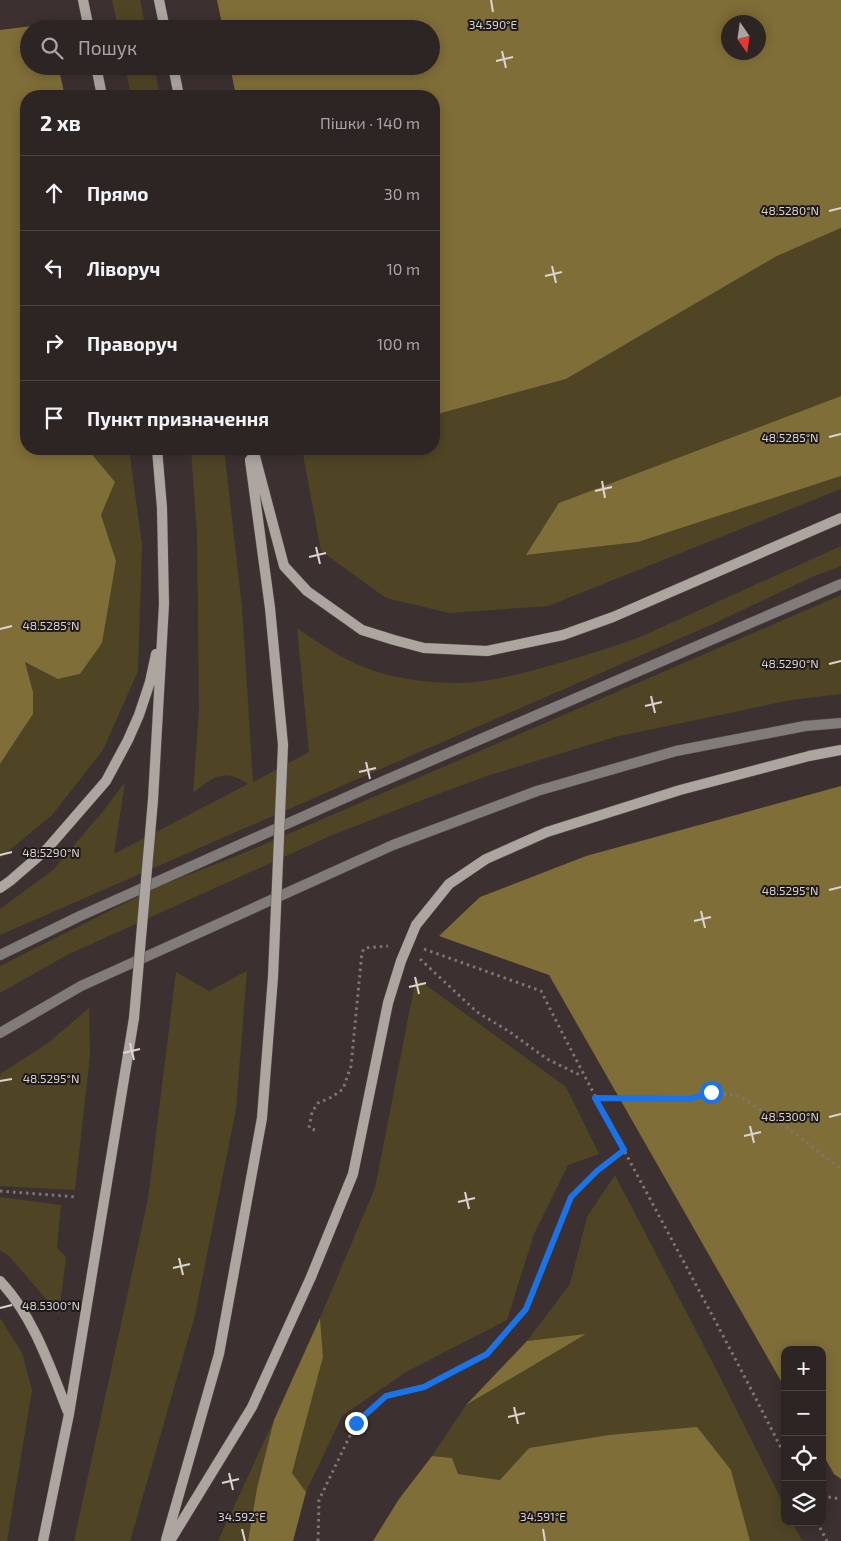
<!DOCTYPE html>
<html lang="uk">
<head>
<meta charset="utf-8">
<style>
  :root { --surface:#2d2524; --page:#352d2c; --text:#f1f3f6; --muted:#a7a5a6; --line:#484241 }
  body { margin:0; font-family:"Exo 2",sans-serif; background:var(--page); color:var(--text) }
  .controls { position:absolute; right:15px; bottom:15px; display:grid; overflow:hidden; border-radius:10px; box-shadow:0 2px 12px #0003 }
  .controls button { width:45px; height:45px; display:grid; place-items:center; padding:0; border:0; border-bottom:1px solid var(--line); background:var(--surface); color:var(--text); font:25px sans-serif }
  .compass { position:absolute; left:721px; top:15px; width:45px; height:45px; border-radius:50%; background:var(--surface); box-shadow:0 2px 12px #0003; rotate:167deg }
  .stop { position:absolute; width:15px; height:15px; margin:-11px; border:4px solid #1a73e8; border-radius:50%; background:#fff }
  .stop.end { background:#1a73e8; border-color:#fff; box-shadow:0 1px 5px #0008 }
  .list { margin:0; padding:0; list-style:none }
  h2 { display:flex; justify-content:space-between; align-items:center; height:65px; margin:0; padding:0 20px; font-size:21px }
  h2 small { font-size:16px; font-weight:400; color:var(--muted) }
  .list li { display:grid; grid-template-columns:32px 1fr auto; gap:15px; align-items:center; box-sizing:border-box; height:75px; padding:0 20px; border-top:1px solid var(--line) }
  .list b { display:block; font-size:19px; white-space:nowrap }
  .list em { font-size:16px; font-style:normal; color:var(--muted) }
  .icon { flex:none; width:28px; height:28px; fill:none; stroke:currentColor; stroke-width:2; stroke-linecap:round; stroke-linejoin:round }
  .map { position:relative; flex:none; width:841px; height:1541px; overflow:hidden }
  .search { position:absolute; background:var(--surface); box-shadow:0 2px 12px #0003; left:20px; top:20px; width:420px; height:55px; display:flex; align-items:center; gap:12px; box-sizing:border-box; padding:0 18px; border-radius:28px; color:var(--muted); font-size:19px }
  .panel { position:absolute; background:var(--surface); box-shadow:0 2px 12px #0003; left:20px; top:90px; width:420px; height:365px; border-radius:20px }
  .map>svg:first-child { display:block }
  .green { fill:#4f4525 }
  .forest { fill:#7f6e38; fill-rule:evenodd }
  .lines { fill:none; stroke-linecap:round; stroke-linejoin:round }
  .tertiary-casing { stroke:#594e4d; stroke-width:11 }
  .secondary-casing { stroke:#594e4d; stroke-width:11 }
  .path { stroke:#7f7574; stroke-width:3; stroke-dasharray:2.5 4; stroke-linecap:butt }
  .tertiary { stroke:#817c79; stroke-width:10 }
  .secondary { stroke:#aca5a0; stroke-width:10 }
  .secondary-bridge-casing { stroke:#594e4d; stroke-width:11; stroke-linecap:butt }
  .secondary-bridge { stroke:#aca5a0; stroke-width:10 }
  .route { stroke:#1a73e8; stroke-width:6 }
  .ticks { fill:none; stroke:#dbd4d3; stroke-width:2 }
  .ticks-label { font-size:12px; text-anchor:middle; fill:#dbd4d3; stroke:#1f1a1a; stroke-width:4; stroke-linejoin:round; paint-order:stroke }
</style>
</head>
<body>
<div class="map">
<svg width="841" height="1541" viewBox="0 0 841 1541">
  <rect width="100%" height="100%" fill="#3c3130"/>
  <!-- green -->
  <path class="green" d="M112,0H140L146,29H118Z
    M125,66H154L160,96H131Z
    M841,228V396L560,503L527,555L638,542L841,476V489L548,606L449,613L386,598L321,551L302,449H434V415L566,379L777,256Z
    M89,449H129L142,545L138,671L103,750L52,815L0,858V764L33,714V692L25,661L59,679L80,674L115,561L101,515L115,482L90,452Z
    M191,449H224L242,607L253,782L309,752L297,628C324,647 355,667 388,675C410,680 433,683 456,683C487,683 519,674 549,666C580,657 610,648 640,637L841,546V566L814,576L713,624L0,935V909L53,870L104,810L125,782L114,854L248,784C224,768 213,777 193,793L199,709L197,536Z
    M841,595V694L791,700L615,737L490,775L435,795L330,836L67,955L0,993V966L157,887L244,853Z
    M247,971L236,1109L195,1315L130,1541H74L148,1199L176,972L209,991Z
    M416,978L566,1087L599,1154L568,1165L534,1234L507,1320L406,1372L342,1416L306,1492L292,1473L323,1357L320,1318L375,1188Z
    M89,1008L90,1055L75,1190L0,1186V1074L48,1043Z
    M615,1175L719,1375L785,1507V1522H792L802,1541H750L731,1470L529,1448L501,1480L458,1474L452,1458L432,1456L466,1405L584,1335L527,1341L570,1284L587,1217Z
    M0,1197L61,1205L57,1248L66,1257L59,1314L9,1256L0,1250Z
    M0,1318L22,1353L32,1390L7,1541H0Z
    M274,1420L257,1488L248,1541H218Z"/>
  <!-- forest -->
  <path class="forest" d="M217,0H841V228L777,256L566,379L434,415V96H236L230,66H431V29H223ZM758,22V52H728V22Z
    M40,25L50,29H29V66H58L65,96H26V449H89L90,452L115,482L101,515L116,561L102,643L80,674L58,679L25,662L33,692V714L0,764V30Z
    M841,396V476L638,542L526,555L559,503Z
    M841,786V1479L834,1474L822,1453V1350H785V1388L549,975L439,936L480,897L586,856Z
    M320,1318L323,1357L292,1473L306,1492L293,1541H248L257,1488L274,1420Z
    M586,1334L466,1405L527,1341Z
    M697,1427L731,1470L750,1541H373L399,1499L432,1456L452,1458L458,1474L500,1480L529,1448L609,1435Z"/>
  <g class="lines">
    <defs>
      <path id="tertiary" d="M0,955L80,916L365,789L841,584
        M0,1033L81,986L393,845L537,791L676,751L805,726L841,723"/>
      <path id="secondary" d="M83,0L89,29
        M159,0L165,29
        M96,66L102,96
        M173,66L179,96
        M253,449L284,566L307,591L362,630L394,640L424,648L487,651L563,635L613,617L841,518
        M250,460L270,608L283,745
        M153,800L164,604L162,508L157,449
        M0,888L10,881L47,849L106,781L128,740L139,715L150,682L156,654
        M0,1281C34,1317 50,1367 68,1412
        M166,1540L219,1354L262,1118L273,977
        M43,1541L69,1414L134,1018
        M170,1541L252,1407L311,1277L353,1174L388,1003L401,961L416,925L449,884L486,859L547,832L680,790L809,756L841,750"/>
    </defs>
    <!-- tertiary casing -->
    <use href="#tertiary" class="tertiary-casing"/>
    <!-- secondary casing -->
    <use href="#secondary" class="secondary-casing"/>
    <!-- path -->
    <path class="path" d="M424,949L541,991C620,1148 707,1300 785,1456
      M420,959L477,1012L510,1032L547,1059L582,1076
      M595,1098L690,1099L711,1092L739,1096L781,1123L841,1169
      M315,1130L309,1128L312,1112L318,1103L332,1097L343,1089L351,1066L362,952L365,948L388,946
      M0,1191L76,1197
      M822,1496L841,1499
      M817,1522L827,1541
      M318,1541L319,1500L356,1423L386,1396L424,1387L487,1354L526,1309L571,1197L597,1171L624,1149"/>
    <!-- tertiary -->
    <use href="#tertiary" class="tertiary"/>
    <!-- secondary -->
    <use href="#secondary" class="secondary"/>
    <defs>
      <path id="secondary-bridge" d="M273,977L283,745
        M134,1018L153,800"/>
    </defs>
    <!-- secondary-bridge casing -->
    <use href="#secondary-bridge" class="secondary-bridge-casing"/>
    <!-- secondary-bridge -->
    <use href="#secondary-bridge" class="secondary-bridge"/>
  </g>
  <g class="lines">
    <!-- route -->
    <path class="route" d="M356,1423L386,1396L424,1387L487,1354L526,1309L571,1197L597,1171L624,1150L595,1098L690,1099L711,1092"/>
  </g>
  <!-- ticks -->
  <path class="ticks" d="M491,0L493,12M502,51L506,68M496,61L513,57M829,211L841,208M552,266L556,283M545,276L562,272M829,437L841,434M602,481L605,498M595,491L612,487M316,547L320,564M309,557L326,553M0,629L12,626M829,664L841,661M651,696L655,713M645,706L662,702M366,762L370,779M359,772L376,768M0,855L12,852M829,890L841,887M701,911L705,928M694,921L711,917M415,977L419,994M409,987L426,983M130,1043L134,1060M123,1053L140,1049M0,1081L12,1079M829,1117L841,1114M750,1126L754,1143M744,1136L761,1132M465,1192L469,1209M458,1202L475,1198M179,1258L183,1275M173,1268L190,1264M0,1308L12,1305M514,1407L518,1424M508,1417L525,1413M229,1473L233,1490M222,1483L239,1479M242,1529L245,1541M543,1529L545,1541"/>
  <g class="ticks-label">
    <text x="493" y="29">34.590°E</text>
    <text x="790" y="215">48.5280°N</text>
    <text x="790" y="442">48.5285°N</text>
    <text x="51" y="630">48.5285°N</text>
    <text x="790" y="668">48.5290°N</text>
    <text x="51" y="857">48.5290°N</text>
    <text x="790" y="895">48.5295°N</text>
    <text x="51" y="1083">48.5295°N</text>
    <text x="790" y="1121">48.5300°N</text>
    <text x="51" y="1310">48.5300°N</text>
    <text x="242" y="1521">34.592°E</text>
    <text x="543" y="1521">34.591°E</text>
  </g>
</svg>
<div class="controls">
<button>+</button>
<button>−</button>
<button><svg class="icon" aria-label="locate" viewBox="0 0 24 24"><circle cx="12" cy="12" r="6"/><path d="M12 2v4M12 18v4M2 12h4M18 12h4"/></svg></button>
<button><svg class="icon" aria-label="layers" viewBox="0 0 24 24"><path d="M12 4l9 5-9 5-9-5zM3 14l9 5 9-5"/></svg></button>
</div>
<svg class="compass" viewBox="-18 -18 36 36"><path d="M0-13l5 13h-10z" fill="#e53935"/><path d="M0 13l5-13h-10z" fill="#a7a5a6"/></svg>
<div class="stop" style="left:711px;top:1092px"></div>
<div class="stop end" style="left:356px;top:1423px"></div>
<div class="search"><svg class="icon" aria-label="search" viewBox="0 0 24 24"><circle cx="10" cy="10" r="6"/><path d="M15 15l6 6"/></svg>Пошук</div>
<section class="panel">
<h2>2 хв<small>Пішки · 140 m</small></h2>
<ul class="list">
<li><svg class="icon" aria-label="ahead" viewBox="0 0 24 24"><path d="M12 20V5M6 11l6-6 6 6"/></svg><div><b>Прямо</b></div><em>30 m</em></li>
<li><svg class="icon" aria-label="left" viewBox="0 0 24 24"><path d="M17 20v-9H6M10 6l-5 5 5 5"/></svg><div><b>Ліворуч</b></div><em>10 m</em></li>
<li><svg class="icon" aria-label="right" viewBox="0 0 24 24"><path d="M7 20v-9h11M14 6l5 5-5 5"/></svg><div><b>Праворуч</b></div><em>100 m</em></li>
<li><svg class="icon" aria-label="arrive" viewBox="0 0 24 24"><path d="M6 21V4h12l-3 4 3 4H6"/></svg><div><b>Пункт призначення</b></div></li>
</ul>
</section>
</div>
</body>
</html>
